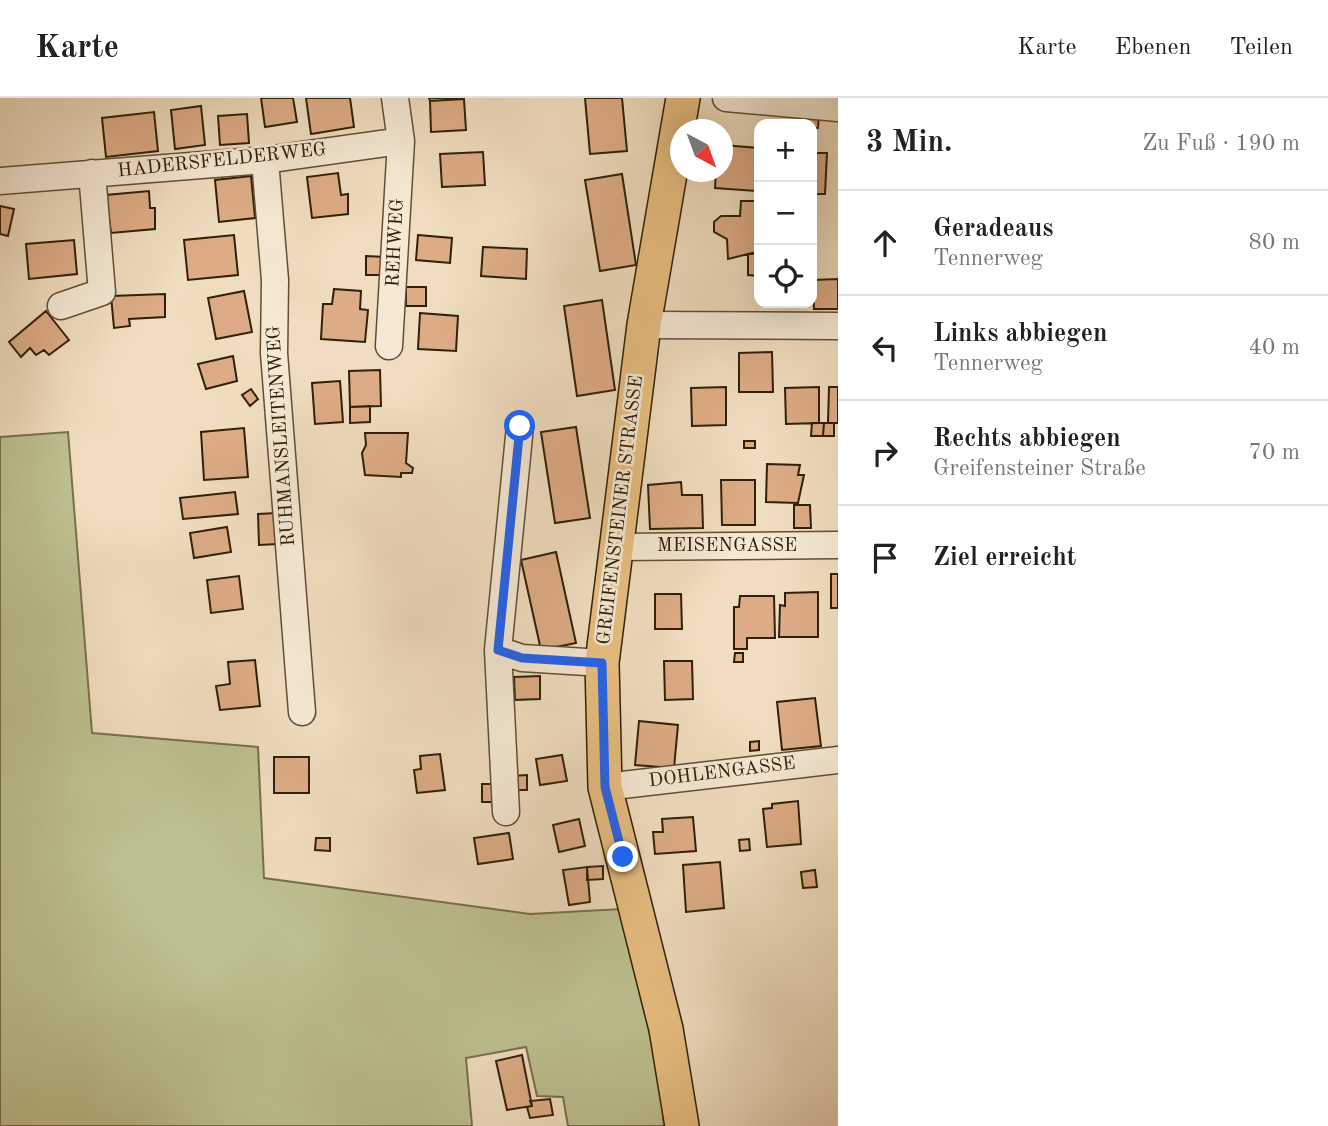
<!DOCTYPE html>
<html lang="de">
<head>
<meta charset="utf-8">
<style>
  :root { --surface:#fff; --page:#f6f6f6; --text:#222; --muted:#767676; --line:#e0e0e0 }
  body { margin:0; font-family:"Old Standard TT",serif; background:var(--page); color:var(--text) }
  .controls { position:absolute; right:21px; top:21px; display:grid; overflow:hidden; border-radius:14px; box-shadow:0 7px 28px #0002 }
  .controls button { width:63px; height:63px; display:grid; place-items:center; padding:0; border:0; border-bottom:2px solid var(--line); background:var(--surface); color:var(--text); font:35px sans-serif }
  .compass { position:absolute; left:670px; top:21px; width:63px; height:63px; border-radius:50%; background:var(--surface); box-shadow:0 7px 28px #0002; rotate:139deg }
  .stop { position:absolute; width:21px; height:21px; margin:-16px; border:5px solid #2563eb; border-radius:50%; background:#fff }
  .stop.end { background:#2563eb; border-color:#fff; box-shadow:0 2px 7px #0008 }
  .list { margin:0; padding:0; list-style:none }
  h2 { display:flex; justify-content:space-between; align-items:center; height:91px; margin:0; padding:0 28px; font-size:30px }
  h2 small { font-size:23px; font-weight:400; color:var(--muted) }
  .list li { display:grid; grid-template-columns:46px 1fr auto; gap:21px; align-items:center; box-sizing:border-box; height:105px; padding:0 28px; border-top:2px solid var(--line) }
  .list b { display:block; font-size:26px; white-space:nowrap }
  .list p { margin:0; font-size:23px; white-space:nowrap; color:var(--muted) }
  .list em { font-size:23px; font-style:normal; color:var(--muted) }
  .icon { flex:none; width:38px; height:38px; fill:none; stroke:currentColor; stroke-width:2; stroke-linecap:round; stroke-linejoin:round }
  .map { position:relative; flex:none; width:838px; height:1028px; overflow:hidden }
  header { display:flex; align-items:center; gap:42px; box-sizing:border-box; height:98px; padding:0 35px; background:var(--surface); border-bottom:2px solid var(--line) }
  header strong { font-size:33px }
  nav { display:flex; gap:38px; margin-inline-start:auto; font-size:24px }
  main { display:flex }
  aside { flex:1; background:var(--surface) }
  .map>svg:first-child { display:block }
  .green { fill:#bec08f; stroke:#77704b; stroke-width:2 }
  .building { fill:#ddac86; stroke:#302007; stroke-width:2 }
  .lines { fill:none; stroke-linecap:round; stroke-linejoin:round }
  .minor-casing { stroke:#604f35; stroke-width:29 }
  .major-casing { stroke:#302007; stroke-width:36 }
  .minor { stroke:#f5e9d5; stroke-width:26 }
  .major { stroke:#e8be80; stroke-width:33 }
  .route { stroke:#2563eb; stroke-width:9 }
  .labels { text-anchor:middle; dominant-baseline:central; stroke-width:5; stroke-linejoin:round; paint-order:stroke }
  .street-label { font-size:19px; fill:#302007; stroke:#f5e9d5 }
</style>
</head>
<body>
<header>
<strong>Karte</strong>
<nav><a>Karte</a><a>Ebenen</a><a>Teilen</a></nav>
</header>
<main>
<div class="map">
<svg width="838" height="1028" viewBox="0 0 838 1028">
  <rect width="100%" height="100%" fill="#f0ddbf"/>
  <filter id="stains"><feTurbulence type="fractalNoise" baseFrequency=".00286" numOctaves="4"/><feColorMatrix values="0 0 0 0 .2 0 0 0 0 .09 0 0 0 0 .02 0 0 0 .5 -.17"/></filter>
  <radialGradient id="worn" r=".72"><stop offset=".6" stop-color="#630" stop-opacity="0"/><stop offset="1" stop-color="#630" stop-opacity=".3"/></radialGradient>
  <!-- green -->
  <path class="green" d="M68,334L92,635L258,649L264,780L530,816L621,811L655,931L664,1028H568L563,999L537,998L526,949L466,960L472,1028H0V339Z"/>
  <!-- building -->
  <path class="building" d="M261,0H293L297,24L265,29Z
    M306,0H350L354,29L311,36Z
    M429,0H464V1L430,3Z
    M585,0H622L627,53L590,56Z
    M464,1L466,32L431,34L430,3Z
    M201,8L205,47L175,51L171,12Z
    M154,14L158,53L106,59L102,20Z
    M799,14L819,15L818,30H812V26H799Z
    M247,16L249,45L220,47L218,18Z
    M722,47L759,50L756,93L715,90L716,74H722Z
    M483,54L485,87L442,89L440,56Z
    M812,55H827L825,96H812Z
    M338,75L341,97L348,96V116L312,120L307,79Z
    M622,76L636,167L600,173L585,82Z
    M251,78L255,120L219,124L215,82Z
    M149,93L150,110H155V131L111,135L106,97Z
    M741,103H756V154L728,161L727,141L714,134V124L721,118H740Z
    M0,108L14,111L8,138L0,136Z
    M234,137L238,177L188,182L184,142Z
    M418,137L452,140L450,165L416,162Z
    M74,142L77,176L29,181L26,146Z
    M483,149L527,151L526,181L481,178Z
    M748,156H759V178L748,177Z
    M366,158L385,159L384,177H366Z
    M838,181V211H814L813,182Z
    M406,189H426V208H406Z
    M334,191L361,193L360,211L368,212L365,244L321,241L323,206H332Z
    M244,193L252,234L216,241L208,200Z
    M165,196V219L129,221L130,228L114,230L111,198Z
    M602,202L615,292L577,298L564,208Z
    M46,213L69,242L49,257L44,252L36,257L30,250L21,259L9,244Z
    M420,215L458,218L456,253L418,251Z
    M772,254L773,294H739V255Z
    M233,258L237,283L206,291L198,266Z
    M380,272L381,308L350,309L349,273Z
    M340,283L343,324L315,326L312,285Z
    M726,289V327L692,328L691,290Z
    M819,289V325L786,326L785,290Z
    M829,289H838V325H828Z
    M251,291L258,301L250,308L242,297Z
    M370,308V324L350,325V309Z
    M812,325H824L823,338H811Z
    M824,325H834V338H823Z
    M576,329L590,420L555,425L541,334Z
    M244,330L248,379L204,382L201,334Z
    M365,335H408L406,365L413,370L412,375H401V379L365,377L362,355L366,347Z
    M744,343H755V350H744Z
    M767,366L800,367L798,377H804L798,405L766,404Z
    M721,382H755V427H722Z
    M681,384L682,397H702L703,430L650,431L648,387Z
    M235,394L238,416L183,421L180,400Z
    M794,407H810L811,430H794Z
    M276,415L278,446L259,447L258,416Z
    M227,429L231,454L194,460L190,435Z
    M556,454L576,545L541,552L521,462Z
    M831,476H838V510H831Z
    M239,478L243,511L211,515L207,482Z
    M818,494V539H779L780,507L785,508V495Z
    M655,496H681L682,531H655Z
    M740,498H774L775,540H747V551H734V509H739Z
    M735,555H743V564H734Z
    M255,562L260,608L220,612L216,588L230,586L228,564Z
    M664,563H692L693,601L665,602Z
    M540,578V601L515,602L514,579Z
    M815,600L821,648L782,652L777,604Z
    M639,623L678,627L674,670L635,667Z
    M759,643V652L750,653V644Z
    M440,656L445,692L417,695L414,672L421,671L420,658Z
    M562,657L567,683L540,687L536,661Z
    M274,659H309V695H274Z
    M527,677V692H512V678Z
    M482,686H500L501,704H482Z
    M798,703L801,746L767,749L763,711L772,710V706Z
    M693,719L696,753L655,756L653,734H663L662,721Z
    M579,721L585,748L559,754L553,727Z
    M509,735L513,761L478,766L474,740Z
    M316,740H330V753L315,752Z
    M749,741L750,752L740,753L739,742Z
    M720,764L724,810L686,814L683,767Z
    M603,768V781L587,782V769Z
    M587,769L590,804L569,807L563,772Z
    M815,772L817,789L803,790L801,774Z
    M522,957L532,1008L507,1012L496,963Z
    M550,1001L553,1017L530,1020L527,1009L532,1008L530,1003Z"/>
  <g class="lines">
    <defs>
      <path id="minor" d="M726,0L838,10
        M265,62L275,182L274,255L302,614
        M0,83L265,62L401,43L395,0
        M61,208L102,194L92,75
        M644,227L838,228
        M389,248L401,43
        M520,328L498,552L522,560L602,565
        M616,449L838,447
        M498,552L506,714
        M605,689L838,662"/>
      <path id="major" d="M682,1028L666,931L605,689L602,565L644,227L683,0"/>
    </defs>
    <!-- minor casing -->
    <use href="#minor" class="minor-casing"/>
    <!-- major casing -->
    <use href="#major" class="major-casing"/>
    <!-- minor -->
    <use href="#minor" class="minor"/>
    <!-- major -->
    <use href="#major" class="major"/>
  </g>
  <g class="lines">
    <!-- route -->
    <path class="route" d="M520,328L498,552L522,560L602,565L605,689L623,759"/>
  </g>
  <g class="labels">
    <!-- street labels -->
    <g class="street-label">
      <text transform="translate(222 63) rotate(-6)">HADERSFELDERWEG</text>
      <text transform="translate(396 145) rotate(-87)">REHWEG</text>
      <text transform="translate(282 338) rotate(-94)">RUHMANSLEITENWEG</text>
      <text transform="translate(621 412) rotate(-83)">GREIFENSTEINER STRASSE</text>
      <text x="727" y="448">MEISENGASSE</text>
      <text transform="translate(722 675) rotate(-7)">DOHLENGASSE</text>
    </g>
  </g>
  <rect width="100%" height="100%" filter="url(#stains)"/>
  <rect width="100%" height="100%" fill="url(#worn)"/>
</svg>
<div class="controls">
<button>+</button>
<button>−</button>
<button><svg class="icon" aria-label="locate" viewBox="0 0 24 24"><circle cx="12" cy="12" r="6"/><path d="M12 2v4M12 18v4M2 12h4M18 12h4"/></svg></button>
</div>
<svg class="compass" viewBox="-18 -18 36 36"><path d="M0-13l5 13h-10z" fill="#e53935"/><path d="M0 13l5-13h-10z" fill="#767676"/></svg>
<div class="stop" style="left:520px;top:328px"></div>
<div class="stop end" style="left:623px;top:759px"></div>
</div>
<aside>
<h2>3 Min.<small>Zu Fuß · 190 m</small></h2>
<ul class="list">
<li><svg class="icon" aria-label="ahead" viewBox="0 0 24 24"><path d="M12 20V5M6 11l6-6 6 6"/></svg><div><b>Geradeaus</b><p>Tennerweg</p></div><em>80 m</em></li>
<li><svg class="icon" aria-label="left" viewBox="0 0 24 24"><path d="M17 20v-9H6M10 6l-5 5 5 5"/></svg><div><b>Links abbiegen</b><p>Tennerweg</p></div><em>40 m</em></li>
<li><svg class="icon" aria-label="right" viewBox="0 0 24 24"><path d="M7 20v-9h11M14 6l5 5-5 5"/></svg><div><b>Rechts abbiegen</b><p>Greifensteiner Straße</p></div><em>70 m</em></li>
<li><svg class="icon" aria-label="arrive" viewBox="0 0 24 24"><path d="M6 21V4h12l-3 4 3 4H6"/></svg><div><b>Ziel erreicht</b></div></li>
</ul>
</aside>
</main>
</body>
</html>
